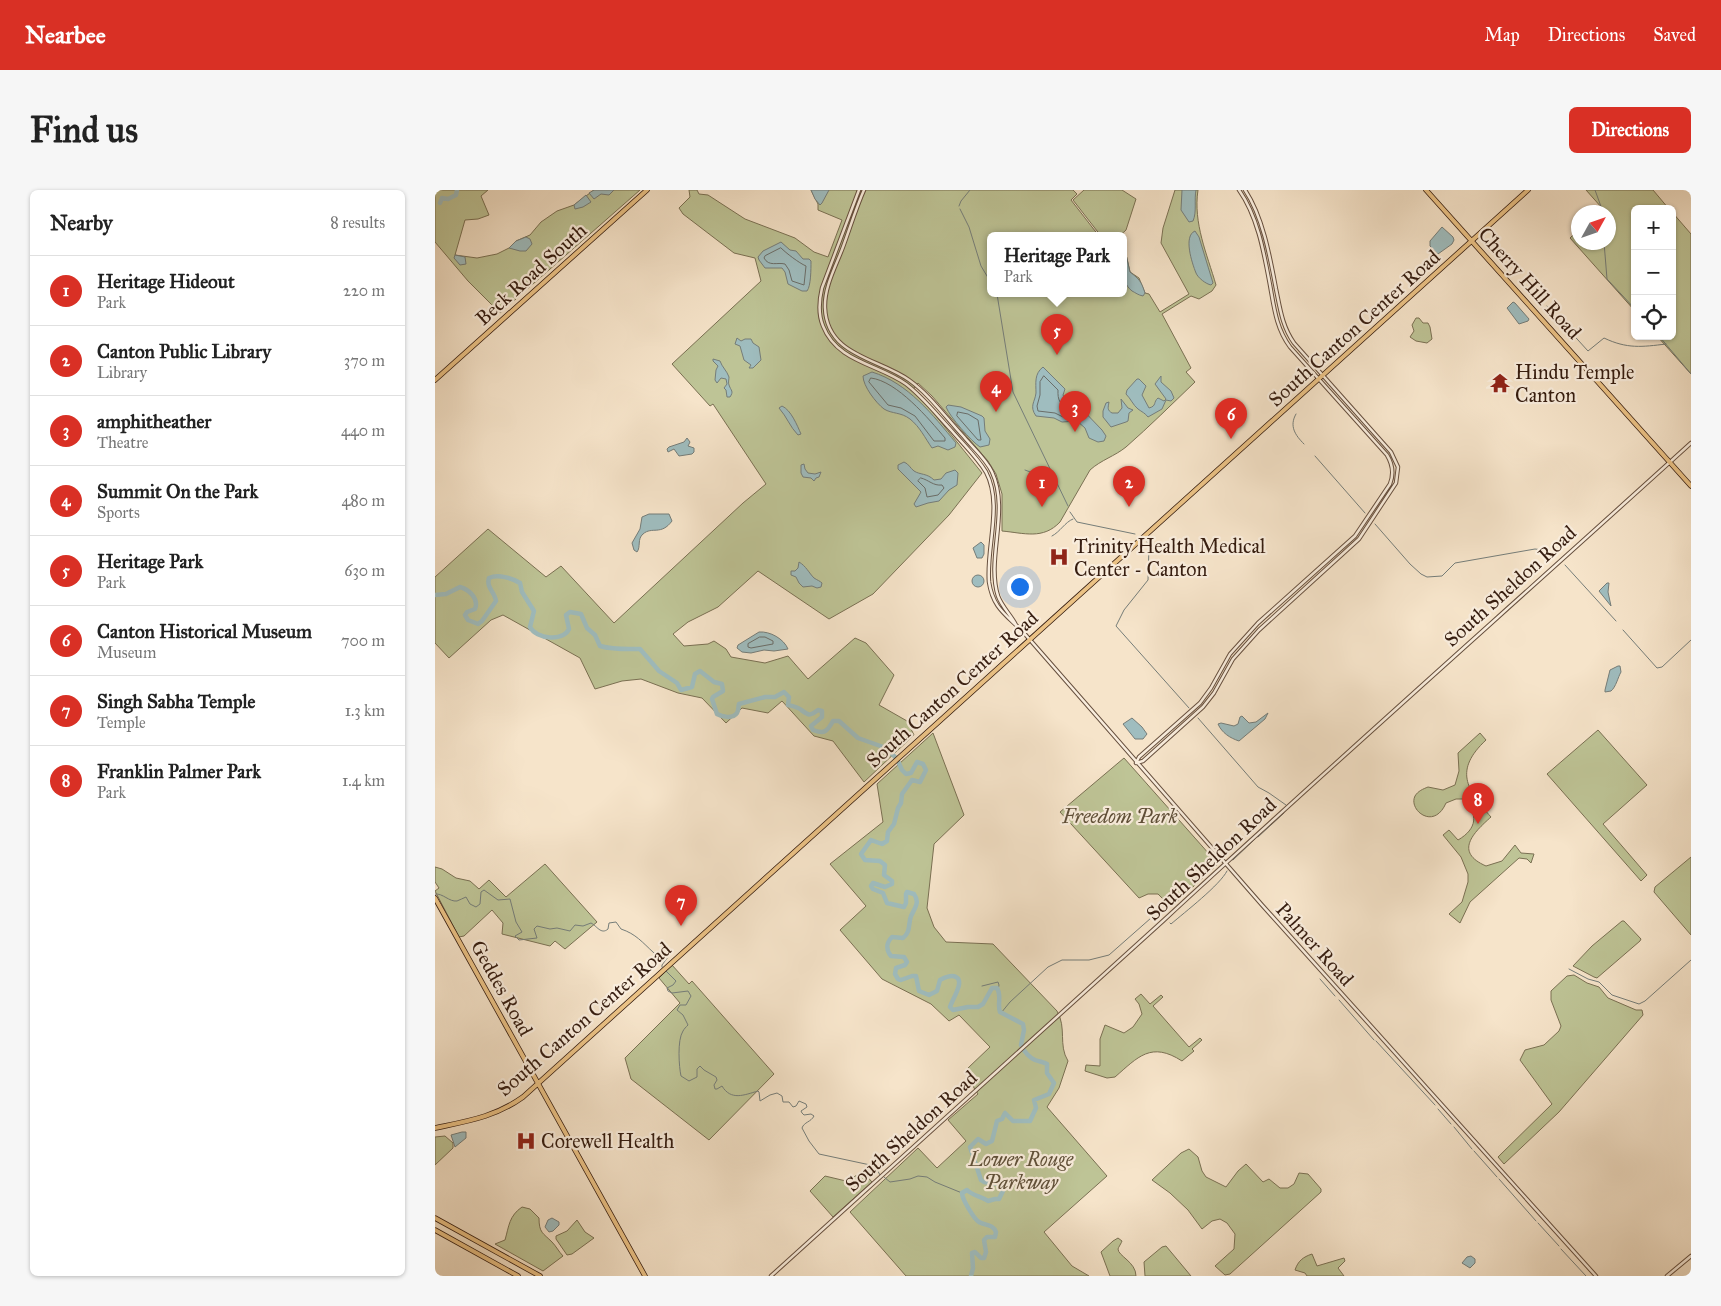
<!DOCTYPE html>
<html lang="en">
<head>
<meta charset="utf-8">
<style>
  :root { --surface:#fff; --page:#f6f6f6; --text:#222; --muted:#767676; --line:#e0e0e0; --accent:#d93025 }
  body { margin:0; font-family:"IM FELL Great Primer",serif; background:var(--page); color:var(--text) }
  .controls { position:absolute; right:15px; top:15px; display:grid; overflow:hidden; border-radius:8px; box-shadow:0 1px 4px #0004 }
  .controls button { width:45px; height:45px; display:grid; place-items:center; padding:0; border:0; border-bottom:1px solid var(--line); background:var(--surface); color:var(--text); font:25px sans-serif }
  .compass { position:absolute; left:1136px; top:15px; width:45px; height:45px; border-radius:50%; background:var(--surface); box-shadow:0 1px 4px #0004; rotate:50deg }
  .you { position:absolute; left:584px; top:396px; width:18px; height:18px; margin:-12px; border:4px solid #fff; border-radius:50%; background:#1a73e8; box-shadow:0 0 0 8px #1a73e833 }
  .badge { display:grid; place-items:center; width:32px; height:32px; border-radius:50%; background:var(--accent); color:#fff; font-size:16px; font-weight:700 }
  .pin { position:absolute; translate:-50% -41px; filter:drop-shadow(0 1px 2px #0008) }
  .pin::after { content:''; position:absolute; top:26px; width:18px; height:15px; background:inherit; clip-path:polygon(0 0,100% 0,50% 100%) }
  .popup { position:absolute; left:552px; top:42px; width:140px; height:65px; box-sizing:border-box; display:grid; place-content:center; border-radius:8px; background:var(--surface); filter:drop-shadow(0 1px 4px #0005); font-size:16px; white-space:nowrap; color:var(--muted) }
  .popup b { font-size:19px; color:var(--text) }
  .popup::after { content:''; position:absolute; left:50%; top:100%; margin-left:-10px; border:10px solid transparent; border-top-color:var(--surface) }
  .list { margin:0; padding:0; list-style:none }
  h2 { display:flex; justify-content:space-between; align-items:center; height:65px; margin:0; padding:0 20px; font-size:21px }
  h2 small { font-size:16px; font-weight:400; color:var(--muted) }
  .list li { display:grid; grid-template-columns:32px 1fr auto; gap:15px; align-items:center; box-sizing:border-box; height:70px; padding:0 20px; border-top:1px solid var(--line) }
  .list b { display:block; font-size:19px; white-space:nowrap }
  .list p { margin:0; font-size:16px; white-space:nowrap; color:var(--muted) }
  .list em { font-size:16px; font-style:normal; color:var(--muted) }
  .icon { flex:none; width:28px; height:28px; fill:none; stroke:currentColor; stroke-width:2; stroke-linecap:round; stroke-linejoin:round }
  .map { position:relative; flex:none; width:1256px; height:1086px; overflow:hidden; border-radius:8px }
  header { display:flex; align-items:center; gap:30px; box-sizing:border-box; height:70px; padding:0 25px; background:var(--accent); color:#fff }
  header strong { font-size:24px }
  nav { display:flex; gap:28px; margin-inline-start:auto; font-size:18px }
  .intro { display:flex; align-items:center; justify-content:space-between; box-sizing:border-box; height:120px; padding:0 30px }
  h1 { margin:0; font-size:35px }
  .button { padding:12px 22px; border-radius:8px; background:var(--accent); color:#fff; font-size:18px; font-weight:700 }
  main { display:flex; gap:30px; padding:0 30px }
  aside { flex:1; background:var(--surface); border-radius:8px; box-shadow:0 1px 4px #0004 }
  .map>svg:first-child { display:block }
  .green { fill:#bec496; stroke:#7a7053 }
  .water { fill:#9fbdbf; stroke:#757d79 }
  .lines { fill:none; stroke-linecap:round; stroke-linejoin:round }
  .shore { stroke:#6a6d68; stroke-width:1 }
  .stream { stroke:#757d79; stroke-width:1 }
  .river { stroke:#9fbdbf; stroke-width:4.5 }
  .minor-casing { stroke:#664f3e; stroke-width:4.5 }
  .major-casing { stroke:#361d10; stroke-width:5.5 }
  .minor { stroke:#f9eddd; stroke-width:2.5 }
  .major { stroke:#ebc285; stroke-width:4 }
  .labels { text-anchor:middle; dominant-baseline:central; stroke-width:4.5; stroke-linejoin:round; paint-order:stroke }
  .street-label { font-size:20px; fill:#361d10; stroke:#f9eddd }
  .poi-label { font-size:20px; fill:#361d10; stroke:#f9eddd; text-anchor:start }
  .park-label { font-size:20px; font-style:italic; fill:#5f4f38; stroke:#f9eddd }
</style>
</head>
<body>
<header>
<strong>Nearbee</strong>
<nav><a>Map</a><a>Directions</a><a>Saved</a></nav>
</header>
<div class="intro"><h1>Find us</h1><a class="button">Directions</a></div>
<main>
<aside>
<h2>Nearby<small>8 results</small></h2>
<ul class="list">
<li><span class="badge">1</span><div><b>Heritage Hideout</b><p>Park</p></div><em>220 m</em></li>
<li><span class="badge">2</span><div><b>Canton Public Library</b><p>Library</p></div><em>370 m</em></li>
<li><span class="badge">3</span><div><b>amphitheather</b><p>Theatre</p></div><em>440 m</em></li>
<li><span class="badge">4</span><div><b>Summit On the Park</b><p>Sports</p></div><em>480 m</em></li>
<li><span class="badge">5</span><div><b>Heritage Park</b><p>Park</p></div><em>630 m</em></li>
<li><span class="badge">6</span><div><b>Canton Historical Museum</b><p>Museum</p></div><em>700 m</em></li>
<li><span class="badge">7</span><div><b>Singh Sabha Temple</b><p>Temple</p></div><em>1.3 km</em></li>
<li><span class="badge">8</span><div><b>Franklin Palmer Park</b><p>Park</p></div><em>1.4 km</em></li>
</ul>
</aside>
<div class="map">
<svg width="1256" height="1086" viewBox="0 0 1256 1086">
  <rect width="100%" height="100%" fill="#f6e4ca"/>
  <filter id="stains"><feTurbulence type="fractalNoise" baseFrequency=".004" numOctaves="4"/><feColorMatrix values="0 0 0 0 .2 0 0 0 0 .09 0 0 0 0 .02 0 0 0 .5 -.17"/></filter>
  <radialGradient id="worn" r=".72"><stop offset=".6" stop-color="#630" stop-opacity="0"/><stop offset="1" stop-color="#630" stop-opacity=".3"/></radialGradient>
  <!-- green -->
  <path class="green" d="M0,0H53L46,6L54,25L43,29L30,30L20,65L42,68L62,64L74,58L81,51L95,45L106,32L122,21L139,15L159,0H205L65,123L33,91L0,52Z
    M254,0H262L264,4L273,5L310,29L360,48L379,62L393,67L407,30L383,20V14L376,0H638L642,4L636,10L664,46H556V104H688V51L695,82L704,88L710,103L714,104L725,122L754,104L726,53L728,38L740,0H763C758,33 772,64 781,95L777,101L764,109L756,106L727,124L756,178L751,182L760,192C737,214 715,236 691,257C680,266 666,270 655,280L625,332C608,350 589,343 567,341V304L561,284L553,271L497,206L483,193L477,201L493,216L547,283L514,325L438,404L394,429L323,381L283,417L253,432L238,444L249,456L273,454L279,451L291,459L296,467L330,473L353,466L373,489L420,448L431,453L459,485L444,515L472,531L479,545L429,592L398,551L379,546L347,511L333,523L307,518L291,533L267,508L243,503L206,489L187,491L160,499L145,468L68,425L56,430L14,468L0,453V387L53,339L111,387L126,376L179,433L308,313L331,294L278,214L275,216L237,174L326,91L320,68L299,63L248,24L244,18L255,7Z
    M649,0H687L701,9L691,40C684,48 676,46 666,46L638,10Z
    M1151,0H1218L1234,19H1200V121L1135,48L1143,40L1144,52H1174V22H1163L1167,18Z
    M1237,22L1256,44V184L1222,146H1237Z
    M981,128H984L988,133H993L995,137L997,149L992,153L981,151L975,147L979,141L977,135Z
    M1163,540L1212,595L1168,634L1212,685L1206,691L1112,584Z
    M498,543L529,625L499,654L492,718L499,737L511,752L558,754L622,821C632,838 623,855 633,871L624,898L612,917L672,986L609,1042L637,1076L654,1086H471L415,1022L483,958L502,978L531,951L513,930L543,904L539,898L533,878L555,857L524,825L514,831L496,814L447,789L405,740L431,716L395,674L448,632L442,594Z
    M1045,543L1051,550C1019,580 1031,599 1056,627C1038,643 1019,662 1051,676L1067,671L1080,655L1086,663L1099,664L1096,673L1092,669L1084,668L1035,712L1025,733L1014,724L1027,712L1033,692V684L1026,667L1008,645L1014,640L1023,650C1042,639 1044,624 1028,609H1021L1011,613C999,641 973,620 980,606C983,601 988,599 993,597L1008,600L1020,595L1024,581L1023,563Z
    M689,568L783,674L736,717L723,704H713L704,708L625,622Z
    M1256,667V745L1219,702L1220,697Z
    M110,674L162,732L130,759L120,751L115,756L67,744L68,733L57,720L29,746L24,747L0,701L4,698L0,692V677L7,679L21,688L35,691L44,699L54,690L71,707Z
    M1187,731H1189L1206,749L1205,751L1162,788L1159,787L1138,776L1157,756Z
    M237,775L254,794L257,791L339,884L274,950L196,889L190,868L245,813L224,788Z
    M1139,785L1152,793L1164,797L1173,808L1201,820H1207L1208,825L1124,922L1069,974L1063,967L1117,914L1085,870L1090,860L1109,855L1124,841L1126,836L1116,810V801L1132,786Z
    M706,804L715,814L726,805L728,807L718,816L754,857L765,848L767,850L757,859L759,861L747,871C716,851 703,867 680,887L672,888L650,881L651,875L665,876V849L670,835L689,843L698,837L707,824L704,814L700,809Z
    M10,946L18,953V958L0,975V947Z
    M754,959L763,967L767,981L771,987L791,997L803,981L811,974L828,992L834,989L845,998H853L859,994L864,983L873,984L886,999V1002L795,1084L790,1085L780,1076L799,1059L800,1044L792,1033L785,1029L777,1031L767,1039L753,1020L735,1003L717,990L746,963Z
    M428,982L437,992L398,1027L375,1001L390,986L411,991Z
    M87,1017L95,1019L104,1028C104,1043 108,1043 117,1052C121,1056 124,1062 128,1066L108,1081L60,1054L70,1050C74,1036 74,1026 87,1017Z
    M142,1030L150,1042L159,1048L137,1064L132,1065L121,1049V1046L132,1041Z
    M683,1048L687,1051C687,1052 683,1058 683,1059C683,1066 701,1072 701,1086H675L666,1062L678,1051Z
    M731,1056L756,1086H710L709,1072L727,1057Z
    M877,1064L882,1076L909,1068L910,1071L903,1078L909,1086H872L870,1083L860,1080C863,1071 868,1067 877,1064Z"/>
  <!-- water -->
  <path class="water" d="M159,0H179L174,5L166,4L159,9L154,3Z
    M376,0H394L387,13L385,15L380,9Z
    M747,0H761C759,10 762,22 758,31L754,32L746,20Z
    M151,5L156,12L148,17L140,19L139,15Z
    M1007,37L1018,47L1019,50L1017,54L1003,64L995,56V51Z
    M760,41L764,47L778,93L776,95C771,94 763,88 761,83C757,73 748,46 760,41Z
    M91,47L95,49L97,54L91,61H85L74,58L81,51Z
    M688,51L695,82C705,90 706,91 710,103L708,106C703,105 701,103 697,101C683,90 688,67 688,51Z
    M346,52L355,60L361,61L368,69H374L376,71C376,79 376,96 372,101H367L353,94L350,82L347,78H330L324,70L323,67L328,61Z
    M20,65L30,67L31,74L25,75L19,68Z
    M1078,112L1080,113L1094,129L1093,131L1084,134L1072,118Z
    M302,148L306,151L310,149H316L318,153L324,157L326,170L318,178H314L316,175L309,170L305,156L300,154Z
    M278,169L285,171C287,177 292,181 294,187C294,189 293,193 294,195C296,201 299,201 295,207H292L291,200L289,198L292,194L291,189L286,188L282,193L280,190L281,180L283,176L278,171Z
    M608,177L630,199L628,205L631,211L643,215L667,240L671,246L669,251L663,252L654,248L650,238L642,231L627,232L619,228L601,226C594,216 600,212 601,203C601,193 599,184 608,177Z
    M437,182C473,193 498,225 521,253L520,257L513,260L503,256L497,258C490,248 485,237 475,229C466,222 457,224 449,219C441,213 428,196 428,186Z
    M726,186V192L736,201L739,208L736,211L731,210L727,219L713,227C710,223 707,222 703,219C698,215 696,209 691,204L692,200L702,189H704L711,196L707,205L714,218C722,216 718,212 723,208L729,211L731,209L720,194Z
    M686,209L693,218L698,220L694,223L693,231L691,232L676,237L668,227V221L671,213L674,212C673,218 672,220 677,223H683L687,218Z
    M513,215L526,217L547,226L549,228L550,241L555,249L554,255L545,257C536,251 515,227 511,217Z
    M347,216C356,220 362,235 366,244L363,245C355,237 352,227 344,218Z
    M252,248L255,252L253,256L259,258V262L257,264L244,266L239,259L233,262L232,259L234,257L249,252Z
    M469,272C474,274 475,278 479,281C485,285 492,283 499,290L506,289L511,283L520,280L523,283L522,295L514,300L504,311L493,313L481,317L479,314L486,302L463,279V275Z
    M369,274L370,279L373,283L380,284L386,282L384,287L381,288L379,291L376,288L368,287L366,283V275Z
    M214,324H234L237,331C226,346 217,336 208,344C202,349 206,357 202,362L199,360L197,353L205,339L207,327Z
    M546,352L549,355V364L547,368H542L538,358Z
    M364,372C371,376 374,383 379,388C382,390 385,391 387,393L386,397L382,398L377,396L368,397L364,393L361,387L356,385V381H360L363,378Z
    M537 391a6 6 0 1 1 12 0a6 6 0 1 1-12 0Z
    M1174,393L1173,402L1176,416L1164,401L1172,393Z
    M324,442C335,441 349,449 353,459L339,461L329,460L316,463L307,462L302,458L303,455Z
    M1183,476H1185L1186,482C1183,487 1181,497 1176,501L1170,502V500L1175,480Z
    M833,523L830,529L804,551C795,548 787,543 783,534L786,533L799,536L803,534L805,527L807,526L814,533L821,532Z
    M697,528L707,537L712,544L708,549H700L688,534Z
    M27,942H31V948L20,957L16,945Z
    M117,1028L124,1032V1035L118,1041L114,1042L110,1037L113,1030Z
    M1036,1066L1040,1069V1073L1035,1078L1027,1073L1032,1067Z"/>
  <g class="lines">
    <!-- shore -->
    <path class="shore" d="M346,58C351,63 364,73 371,76L369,95L357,91L354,80L350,74C342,72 334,77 329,68L330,66Z
      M609,186L623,200C622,221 635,213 643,222V225L628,227L620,223L603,221L602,216L605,205V192Z
      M436,188C462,191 494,229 510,248V251H499L480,226L466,218L453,215L434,192Z
      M523,222L533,224L543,230L546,250H543L522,226Z
      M486,288C494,290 498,296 507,295L509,298L503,305L492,307L490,298L483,291Z
      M325,447H330L338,451V454L316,458L313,457V454Z"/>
    <!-- stream -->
    <path class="stream" d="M1160,0L1168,22
      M524,16L526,11L535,0
      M525,19L534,37L546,76L555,91
      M1169,52L1172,89L1200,119
      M562,104L578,202L633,316
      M1112,116L1153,161L1169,148C1192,159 1207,157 1231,154
      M1224,146L1256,184
      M861,224C854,236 860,245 869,254
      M880,266L930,323
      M590,280L606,286L616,283
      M635,322L642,332L700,344
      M940,334L975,374L986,384L992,387L1007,386L1020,373L1100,359L1108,360L1117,369
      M617,346C625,342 630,332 638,329
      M712,352L714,356L713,390L689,420L681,436L754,518
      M1130,375L1181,431
      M1188,440L1222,478L1227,477L1256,450
      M763,528L823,597L834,603L851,615
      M823,647L849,623
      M798,670L820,649
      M0,704C8,703 14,712 22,711C25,710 28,708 31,707L35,714L41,717L45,714L46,702L49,700L63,710L75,709L81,732L87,742L80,746L84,750L102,748L99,739L102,736L115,739L122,738L135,741L140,735L148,736L156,733C162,736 166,745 173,739L174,733L181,732L186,739C201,744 207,752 219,763L230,762L233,767L227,775V777
      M735,733L736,734C750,722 785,695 792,681
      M1134,779L1153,789L1164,792L1177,805L1204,814L1210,811L1256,770
      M231,781L241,791L238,795L232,798L233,801L237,803L253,801L256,806L251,815H245L242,820L248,825L253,835C251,837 249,839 248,841C242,850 244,877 246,886L254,891L262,887V879L265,876L269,880L281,887L282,890L279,895L280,899H282L287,896C296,911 309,905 323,901L324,902L325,911L335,905L342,903L347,906L348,912H354L358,917L361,916L364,911L371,914L372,917L366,921L367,923L369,925L376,924L379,926C376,932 369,932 367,938L374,951L384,964L440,976L445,985
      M885,789L900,806
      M547,796L563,792L564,795L563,800
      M904,810L939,850
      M566,823L575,812L613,777L627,770H654L674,765L716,728L724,729
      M941,851L1000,915
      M1003,919L1016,934
      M1019,937L1037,959
      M1039,961L1062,987
      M449,987L455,992L475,989L483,986L492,987L500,992L527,1003
      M1064,989L1101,1031
      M1103,1033L1124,1056
      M1126,1059L1151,1086"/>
    <!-- river -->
    <path class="river" d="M5,13L7,8L13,9L21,5L22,0
      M0,405L11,404L25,397C35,400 44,409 40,419L32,422L30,425L33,430L43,434L47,431L61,411C60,402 51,398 54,388C63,384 77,388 85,393L87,402L99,421L95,437C101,449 128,452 134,439L131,425L135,422L146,424L152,438L160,445L165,456C179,460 191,459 205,459L224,481L242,493L246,500L257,497L260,484L265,481L279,492L287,494L288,501L278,507L277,509L282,524C287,527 298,529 302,523C304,520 303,517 304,514L330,507H340L349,502L354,507L353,515C357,516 362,517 365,519C373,525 374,527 383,520L387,521V527L376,536L378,540C390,545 393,540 398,531H404L423,548L451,558L462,569L467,580L471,584L476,583L482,572L488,574L491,580L485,592L477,590L467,604L466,613L463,618L459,634L453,642L452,651L447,654L436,650L426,664L430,670L445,671L450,675L449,685L457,691V694L450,697L438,693L436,696L438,699L448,703L452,713L469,717L471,713V704L472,702L479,704C485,712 480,718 476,726C473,734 476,742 468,748L457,747C451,753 451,760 456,766L469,767L472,772L470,775L461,778L460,784L463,789L466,790L477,786H481L484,801L494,805L502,801L505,790C509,788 516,784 521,787C530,791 517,810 515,817L518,820L533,817H543L548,814L557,798H562C567,806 562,814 565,822L588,834L589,840L586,855C589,861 593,867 600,870C605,872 607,871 612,874V883L619,893L614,904L599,910L601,918L595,931H578L570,923L567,929L562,931L557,951L551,954L543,949L535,957L546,990L549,992L563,994L568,1001L564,1009H560L553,1011C546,1006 538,1006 532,1000L527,1003C527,1009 539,1029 544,1032C551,1036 558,1034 561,1042L560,1047H552L549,1050L551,1062L549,1068H546L540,1062L537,1063L538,1078L536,1086"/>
    <defs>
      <path id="minor" d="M424,0L387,98C384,111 383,124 388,136C402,172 443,174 471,194C488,207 502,225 517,241C528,254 542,267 551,282C568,314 551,358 554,392C558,419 572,425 589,443L827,715L1161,1086
        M429,0C421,18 415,38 408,57C401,76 389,97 390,118C392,166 443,168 474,190C495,205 511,228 529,247C538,258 551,269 557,282C575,321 551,368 563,406C567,417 576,425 581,435
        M701,573L708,571L768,517L779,503L798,469L824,440L924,349L961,293L963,277L956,262L859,153C847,136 845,118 841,99C835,67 828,27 810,0
        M701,573L704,567L765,513L776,498L795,464L823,433L920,346L955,294C959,284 958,275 952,265L855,157C841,138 839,117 835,95C829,63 823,27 804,0
        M336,1086L729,730C903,569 1081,412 1256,253
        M1232,1086L1256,1066"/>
      <path id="major" d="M991,0L1256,296
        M0,190L212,0
        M0,708L210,1086
        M0,938C33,931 60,927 88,907L1093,0
        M0,1028L105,1086
        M0,1040L83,1086"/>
    </defs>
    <!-- minor casing -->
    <use href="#minor" class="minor-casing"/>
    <!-- major casing -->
    <use href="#major" class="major-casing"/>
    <!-- minor -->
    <use href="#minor" class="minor"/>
    <!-- major -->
    <use href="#major" class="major"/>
  </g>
  <!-- icons -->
  <defs>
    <symbol id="temple-bare" viewBox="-9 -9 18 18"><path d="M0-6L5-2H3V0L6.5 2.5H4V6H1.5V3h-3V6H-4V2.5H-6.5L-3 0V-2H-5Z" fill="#8f2418" stroke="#f9eddd" stroke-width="2.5" paint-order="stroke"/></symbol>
    <symbol id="hospital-bare" viewBox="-9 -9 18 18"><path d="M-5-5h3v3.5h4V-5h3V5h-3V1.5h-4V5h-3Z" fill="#8f2418" stroke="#f9eddd" stroke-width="2.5" paint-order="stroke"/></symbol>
  </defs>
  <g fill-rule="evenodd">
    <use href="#temple-bare" x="1051" y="179" width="28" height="28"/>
    <use href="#hospital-bare" x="610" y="353" width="28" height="28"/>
    <use href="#hospital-bare" x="77" y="937" width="28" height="28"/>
  </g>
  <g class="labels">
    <!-- street labels -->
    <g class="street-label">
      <text transform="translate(96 84) rotate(-42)">Beck Road South</text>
      <text transform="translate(1095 93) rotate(48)">Cherry Hill Road</text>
      <text transform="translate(919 138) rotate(-42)">South Canton Center Road</text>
      <text transform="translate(1075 396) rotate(-42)">South Sheldon Road</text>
      <text transform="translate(517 499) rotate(-42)">South Canton Center Road</text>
      <text transform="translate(776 669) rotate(-43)">South Sheldon Road</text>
      <text transform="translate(880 754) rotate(48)">Palmer Road</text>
      <text transform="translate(67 798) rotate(61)">Geddes Road</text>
      <text transform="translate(149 829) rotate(-41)">South Canton Center Road</text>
      <text transform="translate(476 941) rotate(-42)">South Sheldon Road</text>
    </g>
    <!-- poi labels -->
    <g class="poi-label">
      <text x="1080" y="182">Hindu Temple<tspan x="1080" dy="23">Canton</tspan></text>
      <text x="639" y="356">Trinity Health Medical<tspan x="639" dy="23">Center - Canton</tspan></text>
      <text x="106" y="951">Corewell Health</text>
    </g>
    <!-- park labels -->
    <g class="park-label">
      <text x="685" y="626">Freedom Park</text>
      <text x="586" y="969">Lower Rouge<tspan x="586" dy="23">Parkway</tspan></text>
    </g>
  </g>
  <rect width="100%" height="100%" filter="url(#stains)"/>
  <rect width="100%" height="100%" fill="url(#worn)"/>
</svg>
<div class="controls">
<button>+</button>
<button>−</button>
<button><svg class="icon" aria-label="locate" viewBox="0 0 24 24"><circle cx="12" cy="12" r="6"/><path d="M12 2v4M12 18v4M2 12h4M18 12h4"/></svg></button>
</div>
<svg class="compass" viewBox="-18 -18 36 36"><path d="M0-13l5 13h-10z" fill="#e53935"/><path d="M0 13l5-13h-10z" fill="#767676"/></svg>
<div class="you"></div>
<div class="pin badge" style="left:607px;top:317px">1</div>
<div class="pin badge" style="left:694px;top:317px">2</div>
<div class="pin badge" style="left:640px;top:242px">3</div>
<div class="pin badge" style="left:561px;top:222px">4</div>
<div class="pin badge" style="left:622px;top:165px">5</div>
<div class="popup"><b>Heritage Park</b>Park</div>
<div class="pin badge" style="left:796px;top:249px">6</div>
<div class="pin badge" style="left:246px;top:736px">7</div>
<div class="pin badge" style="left:1043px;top:634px">8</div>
</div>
</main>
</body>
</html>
